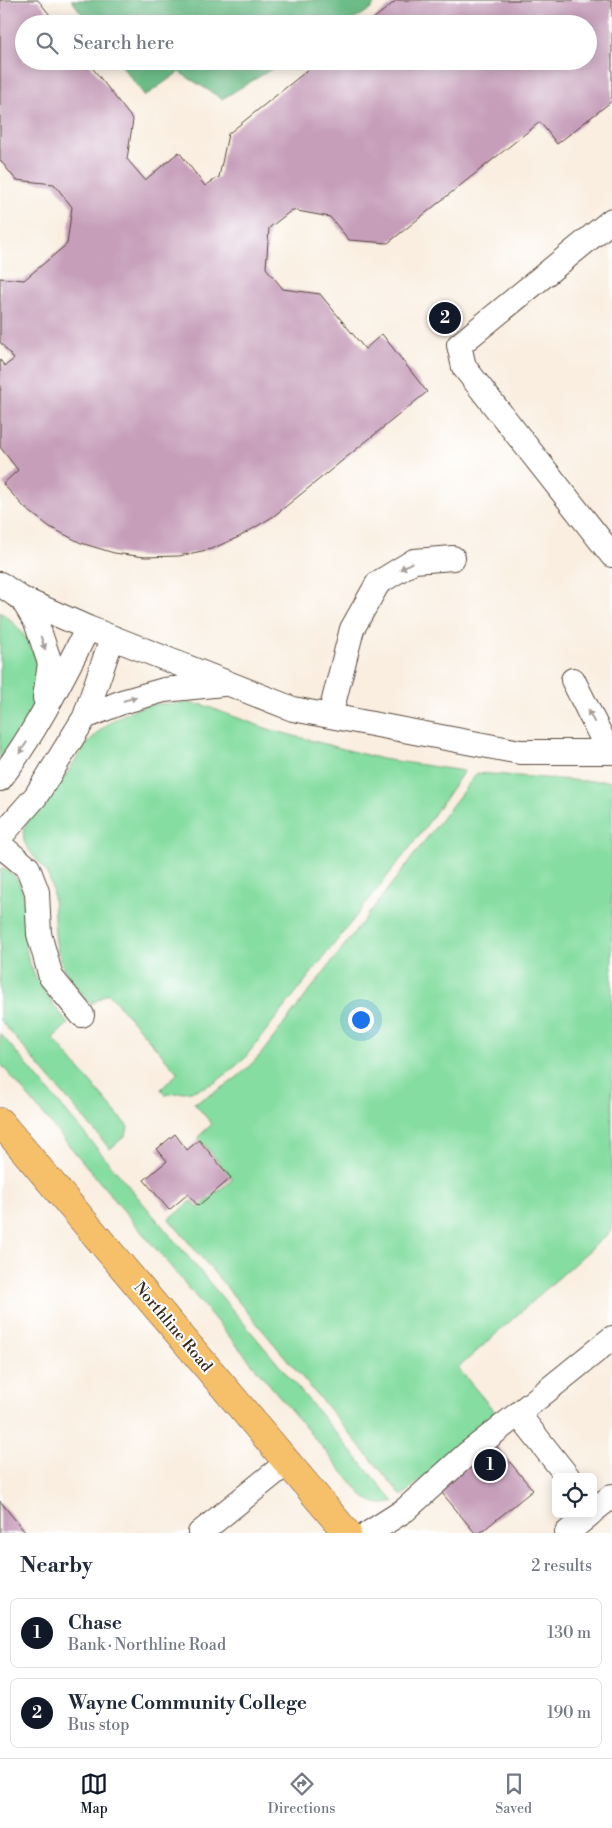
<!DOCTYPE html>
<html lang="en">
<head>
<meta charset="utf-8">
<style>
  :root { --surface:#fff; --page:#f2f2f3; --text:#1f2937; --muted:#747a83; --line:#e0e1e3; --accent:#111827 }
  body { margin:0; font-family:"Libre Bodoni",serif; background:var(--page); color:var(--text) }
  .controls { position:absolute; right:15px; bottom:15px; display:grid; overflow:hidden; border-radius:8px; box-shadow:0 2px 12px #0003 }
  .controls button { width:45px; height:45px; display:grid; place-items:center; padding:0; border:0; border-bottom:1px solid var(--line); background:var(--surface); color:var(--text); font:25px sans-serif }
  .you { position:absolute; left:360px; top:1019px; width:18px; height:18px; margin:-12px; border:4px solid #fff; border-radius:50%; background:#1a73e8; box-shadow:0 0 0 8px #1a73e833 }
  .badge { display:grid; place-items:center; width:32px; height:32px; border-radius:50%; background:var(--accent); color:#fff; font-size:16px; font-weight:700 }
  .pin { position:absolute; translate:-50% -50%; border:2px solid #fff; box-shadow:0 1px 5px #0006 }
  .list { margin:0; padding:0; list-style:none }
  h2 { display:flex; justify-content:space-between; align-items:center; height:65px; margin:0; padding:0 20px; font-size:21px }
  h2 small { font-size:16px; font-weight:400; color:var(--muted) }
  .list li { display:grid; grid-template-columns:32px 1fr auto; gap:15px; align-items:center; box-sizing:border-box; height:70px; margin:0 10px 10px; padding:0 10px; border:1px solid var(--line); border-radius:8px }
  .list b { display:block; font-size:19px; white-space:nowrap }
  .list p { margin:0; font-size:16px; white-space:nowrap; color:var(--muted) }
  .list em { font-size:16px; font-style:normal; color:var(--muted) }
  .icon { flex:none; width:28px; height:28px; fill:none; stroke:currentColor; stroke-width:2; stroke-linecap:round; stroke-linejoin:round }
  .map { position:relative; flex:none; width:612px; height:1533px; overflow:hidden }
  .search { position:absolute; background:var(--surface); box-shadow:0 2px 12px #0003; left:15px; right:15px; top:15px; height:55px; display:flex; align-items:center; gap:12px; box-sizing:border-box; padding:0 18px; border-radius:28px; color:var(--muted); font-size:19px }
  .sheet { height:225px; background:var(--surface) }
  nav { display:flex; justify-content:space-around; align-items:center; box-sizing:border-box; height:70px; border-top:1px solid var(--line); background:var(--surface); font-size:14px; color:var(--muted) }
  nav a { display:grid; justify-items:center; gap:2px }
  nav .on { color:var(--accent) }
  .map>svg:first-child { display:block }
  .green { fill:#85dda1; stroke:#608460 }
  .forest { fill:#6cbc87; stroke:#547352 }
  .building { fill:#c69eba }
  .lines { fill:none; stroke-linecap:round; stroke-linejoin:round }
  .minor-casing { stroke:#58473b; stroke-width:26 }
  .major-casing { stroke:#58473b; stroke-width:29 }
  .minor { stroke:#fff; stroke-width:24 }
  .major { stroke:#f6c06b; stroke-width:28 }
  .oneway { fill:#a79f9a }
  .labels { text-anchor:middle; dominant-baseline:central; stroke-width:4; stroke-linejoin:round; paint-order:stroke }
  .street-label { font-size:16px; fill:#3b2a1e; stroke:#fff }
</style>
</head>
<body>
<div class="map">
<svg width="612" height="1533" viewBox="0 0 612 1533">
  <rect width="100%" height="100%" fill="#fff"/>
  <filter id="ink" filterUnits="userSpaceOnUse"><feTurbulence type="fractalNoise" baseFrequency=".02" numOctaves="2"/><feDisplacementMap in="SourceGraphic" scale="10" xChannelSelector="R" yChannelSelector="G"/><feConvolveMatrix kernelMatrix="1 2 1 2 8 2 1 2 1" color-interpolation-filters="sRGB"/></filter>
  <filter id="wash" filterUnits="userSpaceOnUse"><feTurbulence type="fractalNoise" baseFrequency=".0096" numOctaves="4" result="noise"/><feDisplacementMap in="SourceGraphic" scale="20" xChannelSelector="R" yChannelSelector="G"/><feGaussianBlur stdDeviation="1.12" result="paint"/><feColorMatrix in="noise" values="0 0 0 0 0 0 0 0 0 0 0 0 0 0 0 0 0 1.4 0 .05"/><feComposite in="paint" operator="in"/></filter>
  <g filter="url(#wash)">
    <rect width="100%" height="100%" fill="#f9eee0"/>
    <!-- green -->
    <path class="green" d="M0,612C10,618 21,630 27,640C53,685 29,723 0,759Z
      M184,703L203,705L268,729L382,759L464,771L419,836L243,1060L216,1082L196,1090L165,1095L161,1089L178,1073L108,993L93,1003H89C62,971 55,958 54,915C53,903 54,889 49,878C43,861 19,849 24,829C27,817 48,799 57,788C65,777 72,765 80,753C96,730 119,713 146,706C158,703 172,704 184,703Z
      M477,773L585,781H612V1230L458,1368L495,1412L402,1496L169,1219L192,1201L198,1208L233,1179L198,1137L212,1124L194,1103C224,1089 239,1078 261,1054Z
      M0,869C31,874 24,916 25,938C25,948 28,960 32,969C40,989 55,1006 68,1024L53,1038L128,1127L126,1135L110,1149L0,1020Z
      M0,1034V1033L394,1502C382,1506 373,1504 363,1496L0,1063Z"/>
    <!-- forest -->
    <path class="forest" d="M71,0H376L371,9L347,24H90Z
      M118,61H285L222,99L179,72L145,96Z"/>
    <g id="blocks">
      <!-- building -->
      <path class="building" d="M0,0H38L57,24H24V61H87L133,120L127,159L145,180L179,152L205,186L219,177L228,134L319,61H588V24H367L397,0H612V101L557,144L540,122L388,243L349,240L330,217L292,210L269,228L266,268L283,289L320,294L365,349L382,334L427,392L274,516L239,537L211,549L179,556L145,557L114,553L81,543L50,527L25,508L3,484L18,470L0,447V391L1,390L0,388V360L5,366L14,359L0,342V278L24,280L67,244L72,207L54,184L16,180L0,160Z
        M175,1134L187,1150L199,1140L231,1178L198,1206L188,1194L169,1210L144,1180L167,1161L157,1149Z
        M494,1443L533,1490L480,1533H475L438,1488Z
        M0,1501L25,1532L24,1533H0Z"/>
    </g>
  </g>
  <g filter="url(#ink)">
    <use href="#blocks" fill-opacity="0" stroke="#58473b" stroke-width="1"/>
    <g class="lines">
      <defs>
        <path id="minor" d="M612,220L459,345L464,367L612,555
          M0,584L22,599L88,628L293,709L520,752H612
          M22,599L36,622L50,663L45,698
          M573,680L609,752
          M330,716L352,629L378,583L414,561L453,558
          M85,717L122,702L164,690L223,684
          M0,779C36,732 61,680 88,628
          M0,837L36,796L85,717L112,638
          M0,845L28,868L37,892L39,934L51,977L82,1015
          M568,1477L518,1414L612,1338
          M593,1511L612,1496
          M200,1533L288,1462
          M369,1533L405,1510L467,1454L518,1414
          M567,1533L590,1514"/>
        <path id="major" d="M0,1122L347,1533"/>
      </defs>
      <!-- minor casing -->
      <use href="#minor" class="minor-casing"/>
      <!-- major casing -->
      <use href="#major" class="major-casing"/>
      <!-- minor -->
      <use href="#minor" class="minor"/>
      <!-- major -->
      <use href="#major" class="major"/>
    </g>
    <!-- one-way arrows -->
    <defs><path id="oneway-solid" d="M-6-.8H1V-3.2L6.5 0L1 3.2V.8H-6Z" transform="scale(1.25)"/></defs>
    <g class="oneway">
      <use href="#oneway-solid" transform="translate(406 566) rotate(149)"/>
      <use href="#oneway-solid" transform="translate(43 643) rotate(71)"/>
      <use href="#oneway-solid" transform="translate(130 699) rotate(-16)"/>
      <use href="#oneway-solid" transform="translate(591 716) rotate(-117)"/>
      <use href="#oneway-solid" transform="translate(23 748) rotate(123)"/>
    </g>
  </g>
  <g class="labels">
    <!-- street labels -->
    <g class="street-label">
      <text transform="translate(173 1327) rotate(50)">Northline Road</text>
    </g>
  </g>
</svg>
<div class="controls">
<button><svg class="icon" aria-label="locate" viewBox="0 0 24 24"><circle cx="12" cy="12" r="6"/><path d="M12 2v4M12 18v4M2 12h4M18 12h4"/></svg></button>
</div>
<div class="you"></div>
<div class="pin badge" style="left:490px;top:1465px">1</div>
<div class="pin badge" style="left:445px;top:318px">2</div>
<div class="search"><svg class="icon" aria-label="search" viewBox="0 0 24 24"><circle cx="10" cy="10" r="6"/><path d="M15 15l6 6"/></svg>Search here</div>
</div>
<section class="sheet">
<h2>Nearby<small>2 results</small></h2>
<ul class="list">
<li><span class="badge">1</span><div><b>Chase</b><p>Bank · Northline Road</p></div><em>130 m</em></li>
<li><span class="badge">2</span><div><b>Wayne Community College</b><p>Bus stop</p></div><em>190 m</em></li>
</ul>
</section>
<nav>
<a class="on"><svg class="icon" aria-label="map" viewBox="0 0 24 24"><path d="M3 6l6-2 6 2 6-2v14l-6 2-6-2-6 2zM9 4v14M15 6v14"/></svg>Map</a>
<a><svg class="icon" aria-label="directions" viewBox="0 0 24 24"><path d="M12 3l9 9-9 9-9-9zM9 14v-3h6M13 9l2 2-2 2"/></svg>Directions</a>
<a><svg class="icon" aria-label="saved" viewBox="0 0 24 24"><path d="M7 4h10v16l-5-4-5 4z"/></svg>Saved</a>
</nav>
</body>
</html>
